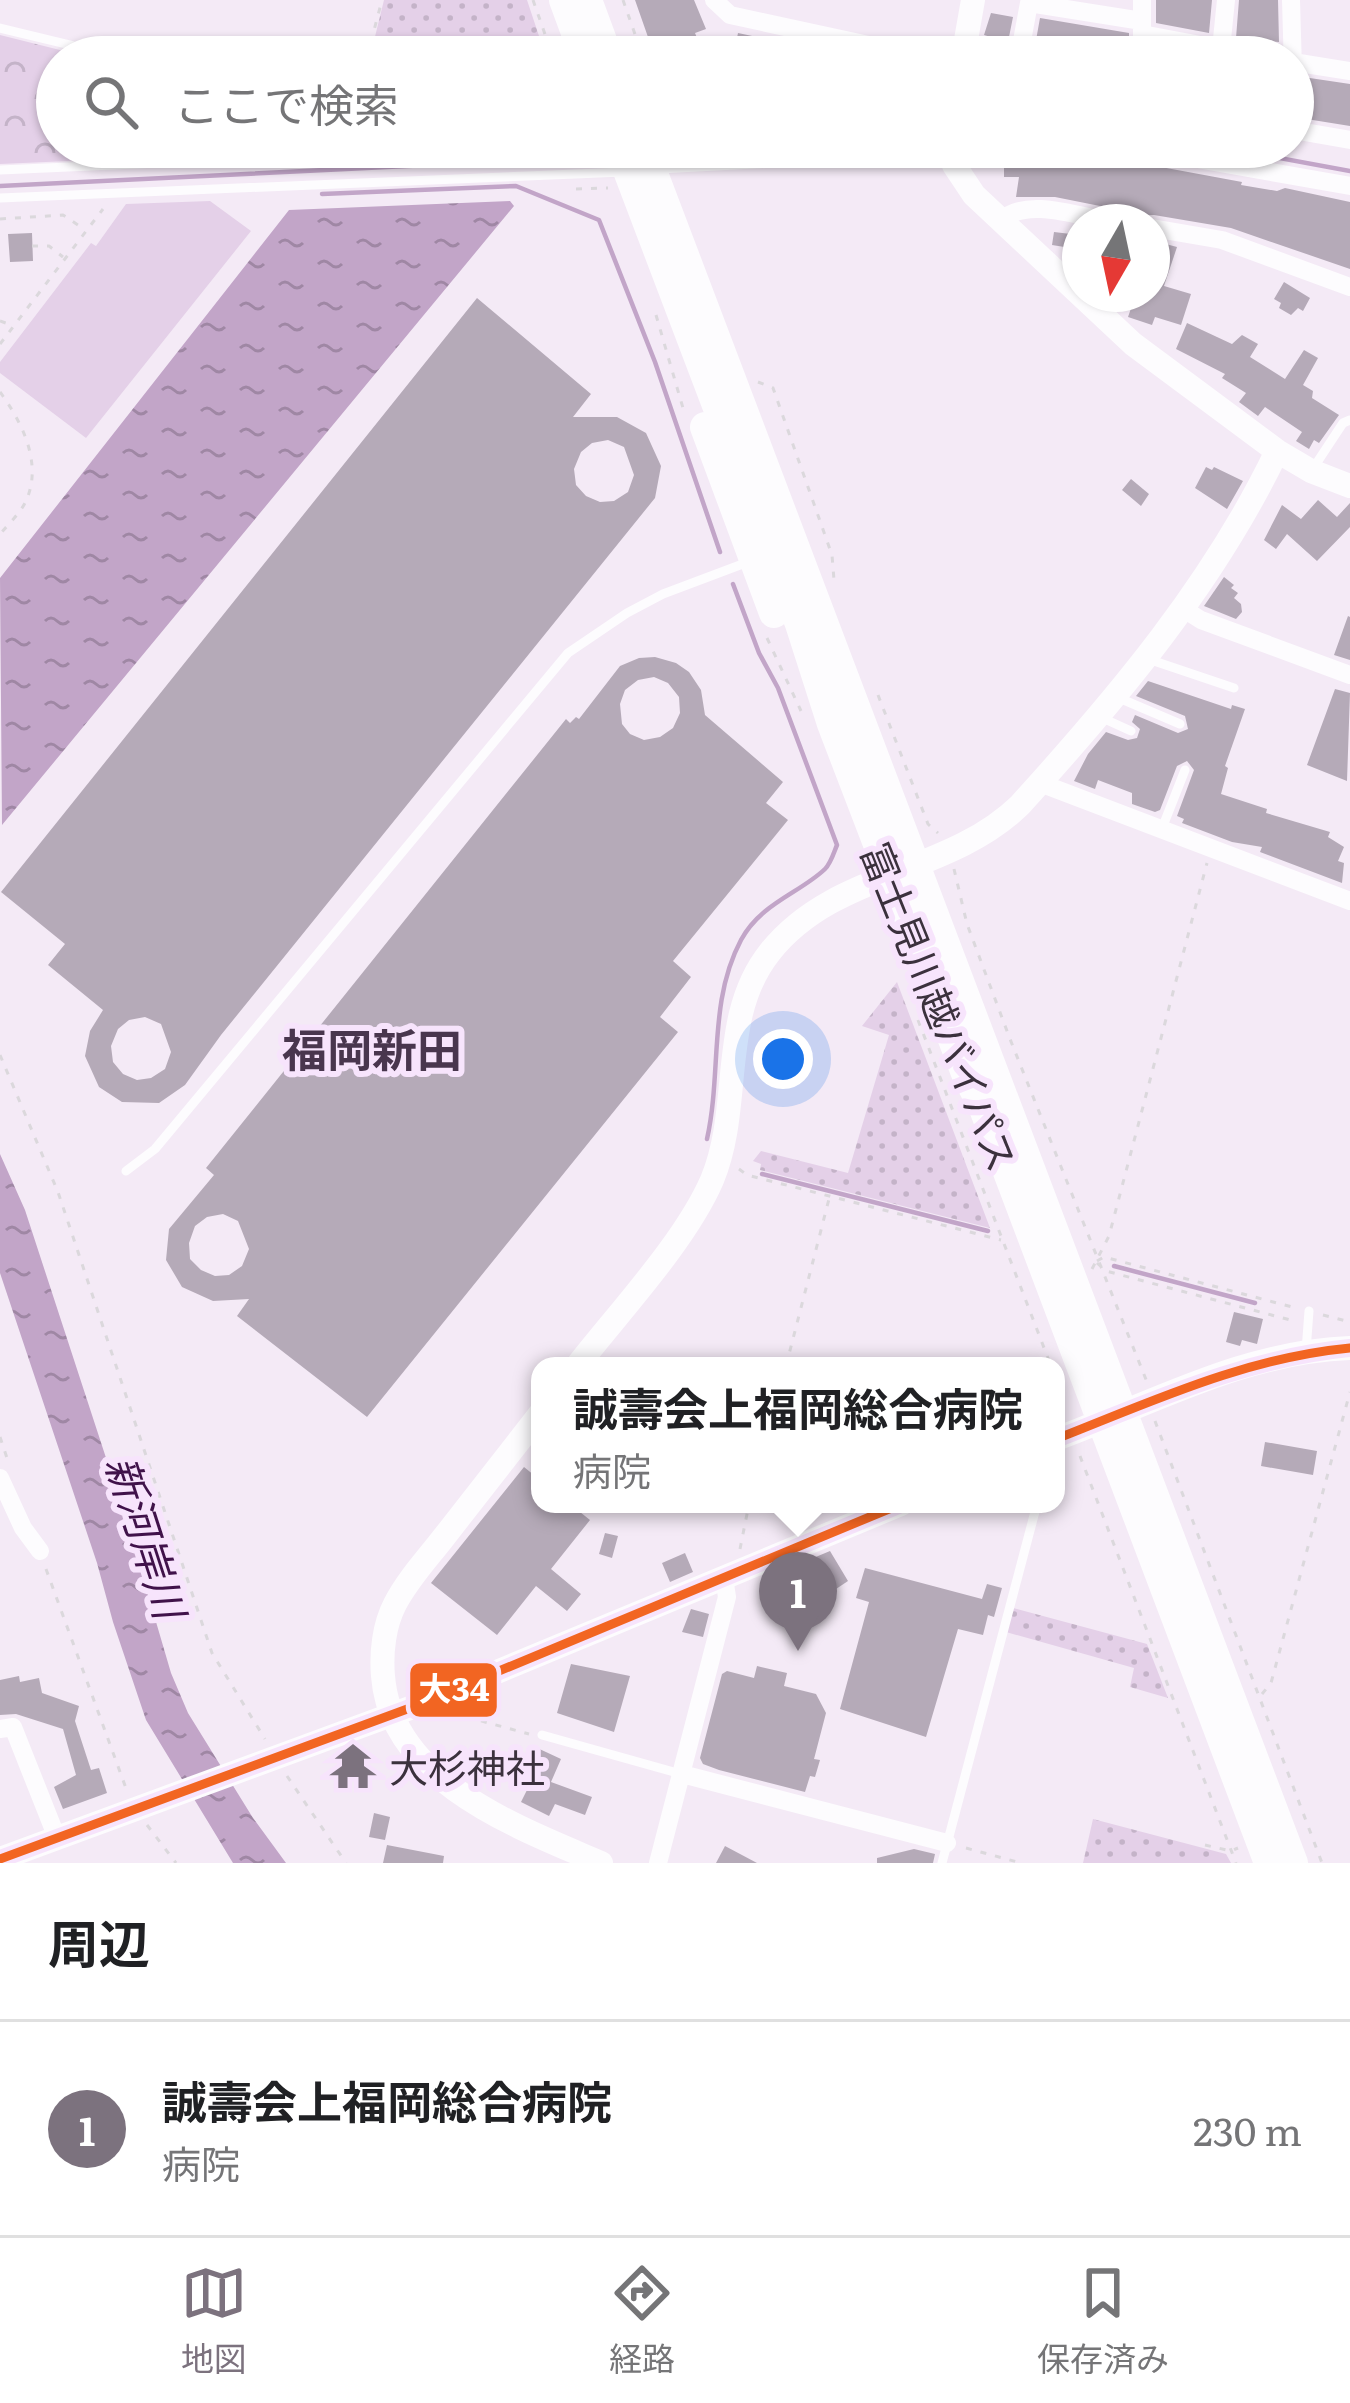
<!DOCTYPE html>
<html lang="ja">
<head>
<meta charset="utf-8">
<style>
  :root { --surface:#fff; --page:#f6f6f6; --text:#202124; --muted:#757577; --line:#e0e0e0; --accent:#7c727e }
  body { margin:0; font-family:Literata,"Noto Sans JP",serif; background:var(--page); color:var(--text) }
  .compass { position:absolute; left:1062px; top:204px; width:108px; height:108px; border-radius:50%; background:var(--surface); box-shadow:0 3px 9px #0004; rotate:189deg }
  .you { position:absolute; left:783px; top:1059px; width:42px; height:42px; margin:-30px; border:9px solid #fff; border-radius:50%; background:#1a73e8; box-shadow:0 0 0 18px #1a73e833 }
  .badge { display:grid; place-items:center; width:78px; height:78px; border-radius:50%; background:var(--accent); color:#fff; font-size:39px; font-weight:700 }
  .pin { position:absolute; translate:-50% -99px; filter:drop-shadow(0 3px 6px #0008) }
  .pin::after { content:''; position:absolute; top:63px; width:42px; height:36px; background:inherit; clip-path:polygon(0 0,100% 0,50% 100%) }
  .popup { position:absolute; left:531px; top:1357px; width:534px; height:156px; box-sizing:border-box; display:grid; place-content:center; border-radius:24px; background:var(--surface); filter:drop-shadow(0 3px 9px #0005); font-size:39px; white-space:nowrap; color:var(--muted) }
  .popup b { font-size:45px; color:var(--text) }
  .popup::after { content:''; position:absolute; left:50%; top:100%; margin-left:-24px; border:24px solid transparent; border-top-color:var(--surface) }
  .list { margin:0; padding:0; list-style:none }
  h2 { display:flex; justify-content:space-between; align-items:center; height:156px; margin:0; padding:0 48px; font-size:51px }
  h2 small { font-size:39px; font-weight:400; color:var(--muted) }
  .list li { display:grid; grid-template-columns:78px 1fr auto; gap:36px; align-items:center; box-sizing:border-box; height:216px; padding:0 48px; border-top:3px solid var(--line) }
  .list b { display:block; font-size:45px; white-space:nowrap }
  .list p { margin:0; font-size:39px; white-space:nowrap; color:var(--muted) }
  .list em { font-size:39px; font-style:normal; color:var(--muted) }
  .icon { flex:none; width:66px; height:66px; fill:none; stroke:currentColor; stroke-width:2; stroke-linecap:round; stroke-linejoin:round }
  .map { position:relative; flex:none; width:1350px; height:1863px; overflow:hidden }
  .search { position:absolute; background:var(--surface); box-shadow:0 3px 9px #0004; left:36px; right:36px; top:36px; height:132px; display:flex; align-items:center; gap:30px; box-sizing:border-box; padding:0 42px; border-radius:66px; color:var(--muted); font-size:45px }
  .sheet { height:372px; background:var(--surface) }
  nav { display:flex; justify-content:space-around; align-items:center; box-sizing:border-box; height:168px; border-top:3px solid var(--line); background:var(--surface); font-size:33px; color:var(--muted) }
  nav a { display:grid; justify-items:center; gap:6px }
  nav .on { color:var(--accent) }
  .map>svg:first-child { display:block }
  .grass { fill:url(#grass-dots) }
  .forest { fill:url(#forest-crowns) }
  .pitch { fill:#e4d0e8 }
  .water { fill:url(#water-ripples) }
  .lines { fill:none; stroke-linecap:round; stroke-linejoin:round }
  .stream { stroke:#c2a5c8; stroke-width:4.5 }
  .building { fill:#b5aab8; fill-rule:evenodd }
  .path { stroke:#dbd8dc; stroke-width:3; stroke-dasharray:6 9; stroke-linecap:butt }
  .service { stroke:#fdfcfe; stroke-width:9 }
  .minor { stroke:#fdfcfe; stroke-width:18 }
  .tertiary { stroke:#fdfcfe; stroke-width:24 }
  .trunk { stroke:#fdfcfe; stroke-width:30 }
  .bus-1-casing { stroke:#f7e4fc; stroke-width:18 }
  .bus-1 { stroke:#f26522; stroke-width:9 }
  .labels { text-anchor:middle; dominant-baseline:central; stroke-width:12; stroke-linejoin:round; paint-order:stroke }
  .street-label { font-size:39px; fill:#3b313d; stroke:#f7e4fc }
  .poi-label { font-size:39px; fill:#3b313d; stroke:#f7e4fc; text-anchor:start }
  .water-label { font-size:42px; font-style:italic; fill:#40124a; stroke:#f7e4fc }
  .quarter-label { font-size:45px; font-weight:bold; fill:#49364e; stroke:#f7e4fc }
  .line-badge { stroke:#f7e4fc; stroke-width:4.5 }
  .badge-label { font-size:33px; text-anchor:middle; font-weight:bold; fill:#fff }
</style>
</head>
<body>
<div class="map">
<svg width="1350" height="1863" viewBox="0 0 1350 1863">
  <defs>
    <pattern id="grass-dots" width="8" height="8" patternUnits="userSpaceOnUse" patternTransform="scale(3)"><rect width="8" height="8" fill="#e4d0e8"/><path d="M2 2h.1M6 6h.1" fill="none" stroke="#c4b3c8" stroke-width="1.8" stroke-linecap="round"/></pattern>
    <pattern id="forest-crowns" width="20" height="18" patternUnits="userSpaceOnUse" patternTransform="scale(3)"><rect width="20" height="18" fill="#e4d0e8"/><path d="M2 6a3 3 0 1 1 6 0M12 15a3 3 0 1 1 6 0" fill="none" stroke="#c4b3c8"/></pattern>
    <pattern id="water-ripples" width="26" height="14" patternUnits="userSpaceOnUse" patternTransform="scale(3)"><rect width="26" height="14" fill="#c2a5c8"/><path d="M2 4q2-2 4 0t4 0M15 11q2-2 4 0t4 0" fill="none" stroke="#9f87a4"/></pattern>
  </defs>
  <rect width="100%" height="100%" fill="#f4eaf6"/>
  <!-- grass -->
  <path class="grass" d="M384,0H527L546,57H370Z
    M897,982L990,1228L760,1170L761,1164L753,1161L761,1151L848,1173L889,1035L862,1026Z
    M1013,1608L1147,1644L1168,1698L1130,1687L1134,1668L1006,1632Z
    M1093,1819L1226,1854L1231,1863H1083Z"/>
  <!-- forest -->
  <path class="forest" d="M0,35L88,57H57V147H140L138,158L0,164Z"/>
  <!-- pitch -->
  <path class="pitch" d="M210,201L251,231L86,438L0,373V362L91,243L96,246L126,204Z"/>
  <!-- water -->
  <path class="water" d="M161,147H330L165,156Z
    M510,201L514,206L2,825L0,578L289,210Z
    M0,1154L25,1210L125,1516L171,1673L188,1713L253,1818L286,1863H233L146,1720L113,1622L97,1563L0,1273Z"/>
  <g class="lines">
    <!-- stream -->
    <path class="stream" d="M1220,147L1350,171
      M657,154L831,147
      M0,186L609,156
      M322,194L516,186L599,220L655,362L720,552
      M707,1139C722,1072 708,1002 741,940C761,903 800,893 825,869C831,863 834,852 837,845L778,688L759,653L733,584
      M762,1174L988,1231
      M1114,1266L1255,1303"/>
  </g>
  <!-- building -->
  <path class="building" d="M635,0H694L706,29L695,33L705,57H655Z
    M1156,0H1212L1209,33L1156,23Z
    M1239,0H1278L1279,42L1236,38Z
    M991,13L1013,17L1008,42L984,35Z
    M1040,18L1129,33V57H1033Z
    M738,33L771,40L767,57H733Z
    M1303,77L1350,84V126L1294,117Z
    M1134,162L1242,182L1241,185L1277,191L1285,188L1350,202V269L1231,228L1154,215L1128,216L1115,209L1055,197H1016L1019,177H1004V167Z
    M1054,232L1079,235L1077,249L1052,245Z
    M32,233L33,261L10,262L8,234Z
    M1162,243L1177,247L1164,286L1191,294L1181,325L1155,317L1152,325L1128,317L1136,294H1152V271Z
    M1284,282L1310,298L1303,311L1298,308L1291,315L1279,308L1281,303L1274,299Z
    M477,298L591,394L573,417H617L646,433L661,466L655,498L221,1035L185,1085L159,1103L122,1102L99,1087L85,1056L90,1031L103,1010L48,965L65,944L1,892ZM608,440L624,447L634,475L628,492L614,501L600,502L586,496L576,485L574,469L581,452L592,443ZM145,1017L161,1024L171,1052L165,1069L151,1078L137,1080L123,1074L113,1062L111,1046L118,1029L129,1020Z
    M1187,323L1232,344L1242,335L1258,344L1250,357L1285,379L1304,350L1318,358L1303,385L1313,391L1312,398L1339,415L1319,443L1314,440L1309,449L1296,441L1302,432L1265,407L1258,416L1239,402L1246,393L1222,378L1225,374L1176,349Z
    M1206,467L1212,470L1214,467L1243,481L1227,509L1195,488Z
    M1131,479L1149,494L1141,506L1122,490Z
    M1318,500L1337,517L1350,503V527L1317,561L1287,534L1276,549L1264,540L1282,505L1301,519Z
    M1224,577L1234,585L1231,588L1238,593L1234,598L1241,604L1242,612L1236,619L1204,606Z
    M1348,616L1350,617V660L1334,655Z
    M655,657L676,663L689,672L701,690L705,715L783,782L766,803L788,820L673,961L691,977L660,1017L678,1032L367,1417L237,1316L249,1299L213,1301L182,1287L166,1260L169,1229L214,1175L206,1168L566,719L570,723L576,717L579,719L620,666L639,658ZM654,677L668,683L679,697L680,713L673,728L660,737L644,740L630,734L622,724L620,704L625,690L638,680ZM223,1214L238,1221L249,1249L242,1266L229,1275L215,1276L201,1270L190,1259L189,1243L195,1226L207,1217Z
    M1148,681L1231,709L1232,705L1245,709L1225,766L1228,768L1221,794L1267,809L1266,813L1330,832L1328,837L1344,847L1338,861L1344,863L1342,883L1260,852L1262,847L1232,842L1182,823L1184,819L1177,816L1194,770L1187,761L1177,766L1160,810L1155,812L1132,804V793L1098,780L1095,789L1074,781L1088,754L1106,732L1128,740L1137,738L1140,729L1132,722L1135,715L1178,733L1188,729L1185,716L1136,696Z
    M1335,689L1350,693L1347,781L1307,765Z
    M1234,1312L1263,1319L1257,1344L1242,1340L1240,1346L1226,1342Z
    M1265,1442L1317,1451L1313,1475L1261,1466Z
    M524,1467L540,1480V1504H570L590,1520L551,1569L581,1594L567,1611L536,1586L497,1635L431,1583Z
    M605,1533L618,1536L612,1558L599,1554Z
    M830,1551L848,1581L830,1593L813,1588L799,1564Z
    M685,1553L693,1572L670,1582L662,1563Z
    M865,1568L982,1599L987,1584L1002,1588L994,1617L988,1615L983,1635L958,1629L926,1737L840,1709L869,1602L856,1598Z
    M691,1609L709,1614L703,1637L682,1632Z
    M571,1664L630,1676L614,1732L557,1713Z
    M757,1666L787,1673L784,1686L816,1694L826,1713L814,1759L820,1760L815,1777L810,1776L805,1792L719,1770L703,1764L700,1758L722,1674L727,1671L754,1678Z
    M19,1676L20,1682L39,1678L42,1693L79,1706L75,1721L91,1770L99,1768L107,1793L63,1809L54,1787L76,1775L63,1729L16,1714L0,1715V1680Z
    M533,1746L561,1759L551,1782L592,1797L585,1815L555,1804L549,1816L521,1802L539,1766L527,1761Z
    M374,1813L390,1817L385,1840L369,1837Z
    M387,1845L444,1856L443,1863H383Z
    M725,1846L757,1863H716Z
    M914,1849L935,1854L933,1863H877V1858Z"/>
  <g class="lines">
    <!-- path -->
    <path class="path" d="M533,0L553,57
      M623,0L643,57
      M367,57L382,0
      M351,157L536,147
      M576,189L608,188
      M0,219L63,215L84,229
      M32,246H49L63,257
      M656,315L685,415
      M0,321L14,326
      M0,344L103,209
      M758,382L773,388L832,555L834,580
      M0,392C22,422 44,465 25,503C19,514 8,525 0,534
      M767,638L801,711
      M878,695L928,824L938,833
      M954,869L967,924L1010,1039L1147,1382
      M918,1020L1051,1366
      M0,1055L58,1192L212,1653L265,1739
      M739,1169L747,1175L1001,1240
      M1097,1261L1104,1257L1296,1308
      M1097,1263L1106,1271L1294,1321
      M1092,1269L1109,1236L1207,863
      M1323,1315L1350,1322
      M786,1366L829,1199
      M1056,1380L1064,1402L1059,1417
      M1155,1421L1322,1863
      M0,1437L9,1464
      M1080,1456L1236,1863
      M740,1549L749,1504
      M46,1569L127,1791
      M1262,1694L1271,1683L1350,1392
      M452,1713L529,1734
      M287,1776L346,1863
      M147,1825L176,1863
      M1205,1845L1231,1851L1238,1848
      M966,1848L1021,1863"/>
    <!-- service -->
    <path class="service" d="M0,28L120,57
      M659,169L947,154
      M0,170L338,155L343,147
      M0,198L624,172
      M1314,467L1343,423L1350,420
      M1148,659L1234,688
      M1119,698L1180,724
      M1098,716L1131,731
      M1161,831L1185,770
      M126,1171L155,1149L568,653L627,613L663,594L748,562
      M1306,1351L1309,1311
      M542,1735L681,1774
      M942,1863L1037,1504"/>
    <!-- minor -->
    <path class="minor" d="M714,0L730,15L924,57
      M1291,0L1293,69
      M1142,34L1264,57
      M1221,49L1226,0
      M1019,57L1029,3L1142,21
      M1142,57V0
      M1293,62L1350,71
      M1293,130L1350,140
      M954,165L972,157L1019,152L1135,148L1350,186
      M1001,221C1026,196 1080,217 1112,222
      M1152,228L1222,240L1350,287
      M1182,608L1201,620L1350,675
      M1040,783L1350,901
      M0,1478L23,1528L40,1551
      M0,1729L13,1727L57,1838
      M682,1774L947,1843
      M658,1863L727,1597L724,1578"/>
    <!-- tertiary -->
    <path class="tertiary" d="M963,57L973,0
      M949,147L954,165L974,195L1133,344L1277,451L1311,471L1350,486
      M577,1366C619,1312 685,1242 712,1180C743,1106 718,1017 770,952C834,871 948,875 1020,805C1118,697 1214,583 1277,451
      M540,1414C508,1455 476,1496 444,1537C427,1559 408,1579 395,1604C384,1625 381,1653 383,1676C391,1781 517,1827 601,1863
      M1056,1439C1154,1403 1243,1352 1350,1348
      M0,1859L410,1708L901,1504"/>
    <!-- trunk -->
    <path class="trunk" d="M564,0L585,57
      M587,0L608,57
      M619,147L800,624L832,724L967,1076L983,1106L1269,1863
      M643,147L1293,1863
      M705,427L774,613"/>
    <defs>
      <path id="bus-1" d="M1056,1439C1153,1401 1245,1358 1350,1348
        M0,1859L410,1708L901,1504"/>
    </defs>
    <!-- bus-1 casing -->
    <use href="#bus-1" class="bus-1-casing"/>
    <!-- bus-1 -->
    <use href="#bus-1" class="bus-1"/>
  </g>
  <!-- icons -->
  <defs>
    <symbol id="temple-bare" viewBox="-9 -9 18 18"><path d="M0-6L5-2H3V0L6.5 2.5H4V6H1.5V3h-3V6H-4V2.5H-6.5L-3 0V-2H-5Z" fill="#7c727e" stroke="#f7e4fc" stroke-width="2.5" paint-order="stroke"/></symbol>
  </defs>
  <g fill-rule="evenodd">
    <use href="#temple-bare" x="320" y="1733" width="66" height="66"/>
  </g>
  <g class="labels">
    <!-- street labels -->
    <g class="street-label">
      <text transform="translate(941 1006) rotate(68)">富士見川越バイパス</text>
    </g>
    <!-- poi labels -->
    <g class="poi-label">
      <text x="389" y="1766">大杉神社</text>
    </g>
    <!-- water labels -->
    <g class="water-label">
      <text transform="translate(148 1536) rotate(72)">新河岸川</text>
    </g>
    <!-- quarter labels -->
    <g class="quarter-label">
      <text x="372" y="1047">福岡新田</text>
    </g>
  </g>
  <rect class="line-badge" x="408" y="1661" width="91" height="58" rx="12" fill="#f26522"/>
  <g class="badge-label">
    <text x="454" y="1701">大34</text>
  </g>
</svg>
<svg class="compass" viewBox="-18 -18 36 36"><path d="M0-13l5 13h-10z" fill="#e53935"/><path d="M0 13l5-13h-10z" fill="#757577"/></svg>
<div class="you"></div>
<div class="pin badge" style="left:798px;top:1651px">1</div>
<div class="popup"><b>誠壽会上福岡総合病院</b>病院</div>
<div class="search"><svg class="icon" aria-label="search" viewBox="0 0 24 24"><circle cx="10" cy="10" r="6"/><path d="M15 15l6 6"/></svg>ここで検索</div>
</div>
<section class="sheet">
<h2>周辺<small></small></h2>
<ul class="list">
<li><span class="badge">1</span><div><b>誠壽会上福岡総合病院</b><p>病院</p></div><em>230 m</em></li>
</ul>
</section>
<nav>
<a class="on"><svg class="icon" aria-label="map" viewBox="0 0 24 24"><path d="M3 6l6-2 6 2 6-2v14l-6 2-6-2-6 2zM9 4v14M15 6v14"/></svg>地図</a>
<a><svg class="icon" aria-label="directions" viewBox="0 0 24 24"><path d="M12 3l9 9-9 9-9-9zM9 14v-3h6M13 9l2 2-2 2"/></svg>経路</a>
<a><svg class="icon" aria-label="saved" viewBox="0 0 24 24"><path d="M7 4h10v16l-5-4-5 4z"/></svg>保存済み</a>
</nav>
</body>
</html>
